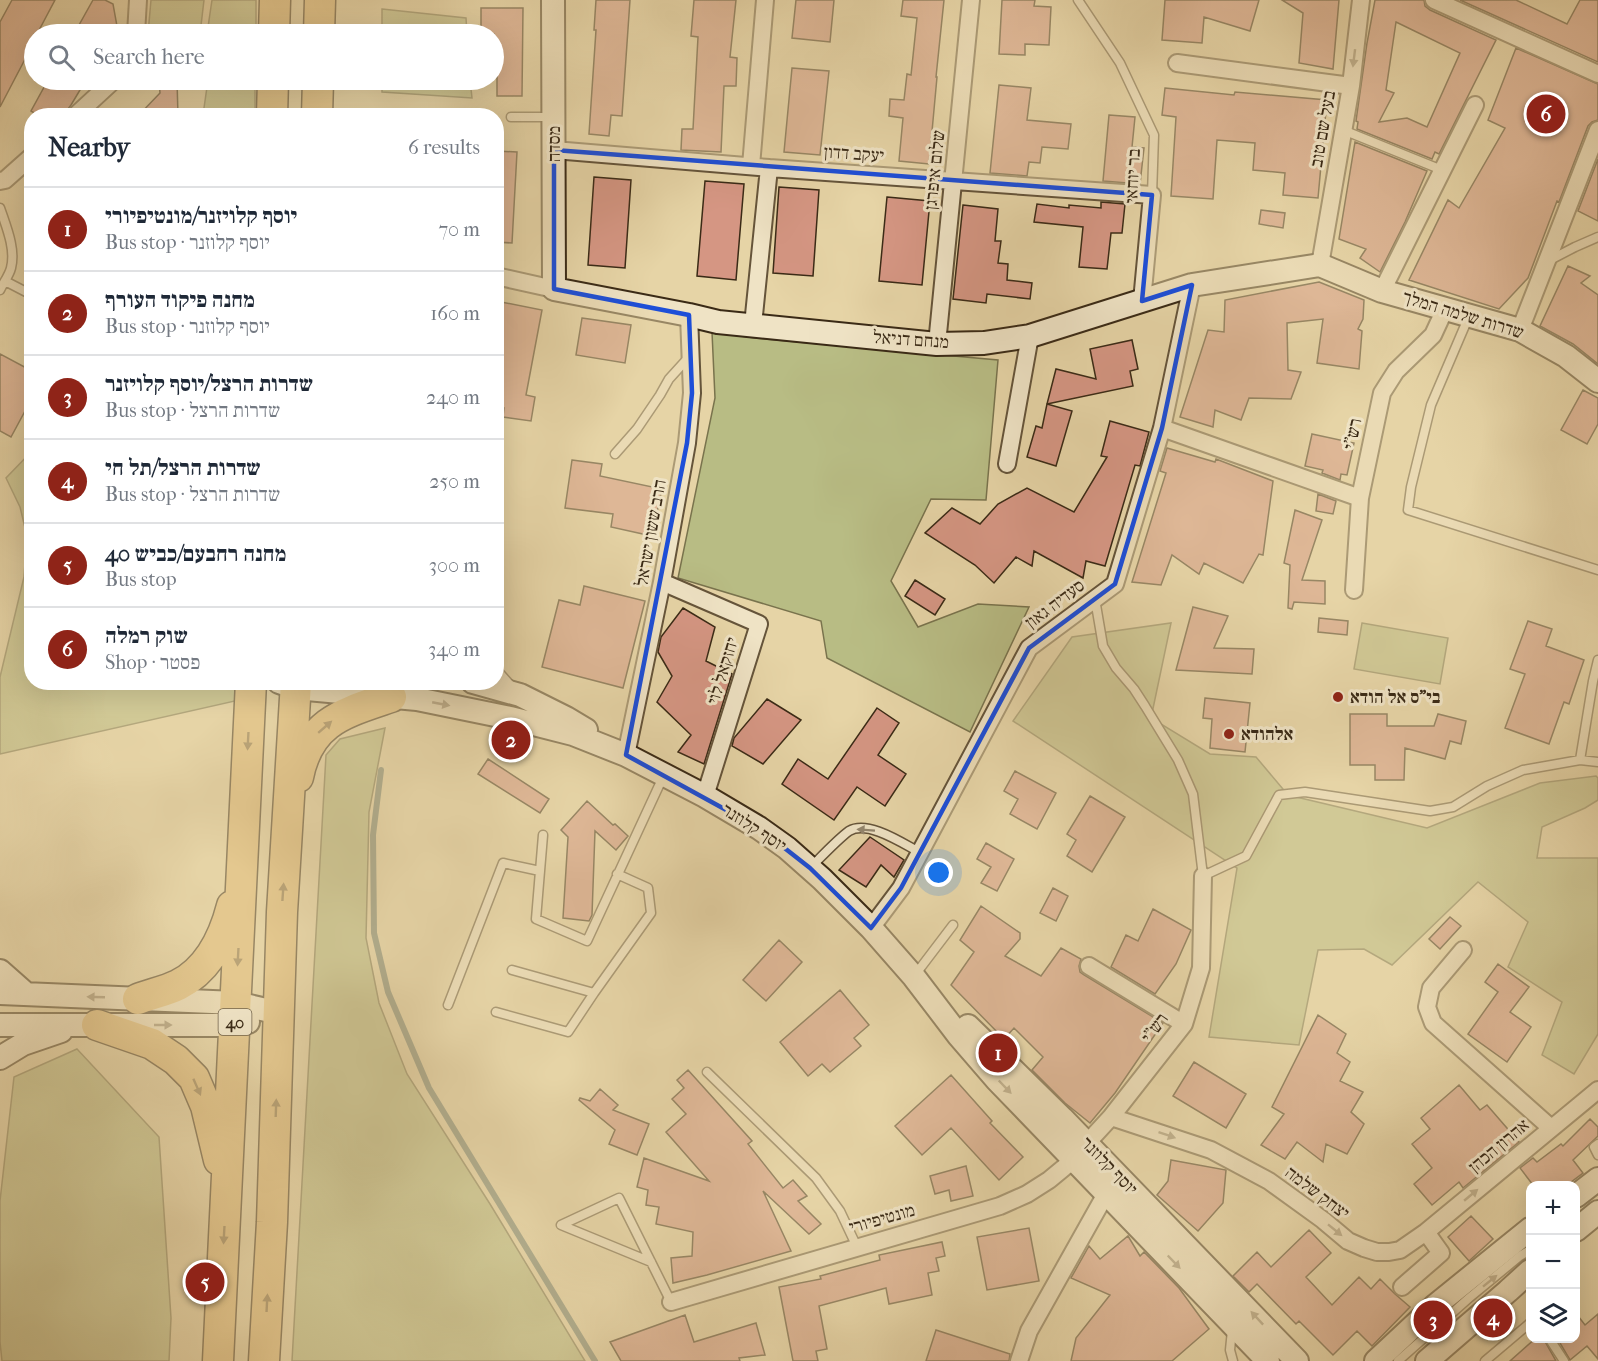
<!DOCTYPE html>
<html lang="en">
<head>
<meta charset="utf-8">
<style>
  :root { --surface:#fff; --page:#f6f6f7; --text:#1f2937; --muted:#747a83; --line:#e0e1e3; --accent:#8f2418 }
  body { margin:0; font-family:"IM FELL French Canon","Frank Ruhl Libre",serif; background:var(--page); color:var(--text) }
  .controls { position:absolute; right:18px; bottom:18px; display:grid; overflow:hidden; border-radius:12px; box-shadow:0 6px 24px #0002 }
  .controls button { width:54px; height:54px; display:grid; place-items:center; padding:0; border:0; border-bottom:2px solid var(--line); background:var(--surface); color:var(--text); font:30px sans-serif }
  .you { position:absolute; left:939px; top:873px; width:21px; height:21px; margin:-15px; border:4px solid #fff; border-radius:50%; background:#1a73e8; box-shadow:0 0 0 9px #1a73e833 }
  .badge { display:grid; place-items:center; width:39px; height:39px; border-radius:50%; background:var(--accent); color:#fff; font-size:20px; font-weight:700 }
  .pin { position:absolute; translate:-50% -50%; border:3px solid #fff; box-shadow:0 2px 6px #0006 }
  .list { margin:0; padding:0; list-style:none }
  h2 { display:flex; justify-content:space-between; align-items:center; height:78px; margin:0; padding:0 24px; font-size:26px }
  h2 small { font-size:20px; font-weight:400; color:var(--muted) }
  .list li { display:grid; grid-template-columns:39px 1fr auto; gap:18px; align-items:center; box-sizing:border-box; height:84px; padding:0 24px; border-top:2px solid var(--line) }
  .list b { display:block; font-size:22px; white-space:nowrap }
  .list p { margin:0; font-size:20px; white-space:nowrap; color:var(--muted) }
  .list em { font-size:20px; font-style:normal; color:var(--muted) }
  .icon { flex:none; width:33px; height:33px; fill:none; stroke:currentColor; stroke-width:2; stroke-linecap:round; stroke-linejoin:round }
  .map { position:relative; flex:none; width:1598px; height:1361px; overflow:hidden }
  .search { position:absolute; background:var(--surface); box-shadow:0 6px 24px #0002; left:24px; top:24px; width:480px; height:66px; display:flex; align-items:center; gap:15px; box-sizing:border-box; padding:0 21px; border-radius:33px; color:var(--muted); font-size:22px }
  .panel { position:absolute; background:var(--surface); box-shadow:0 6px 24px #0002; left:24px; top:108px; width:480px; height:582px; border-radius:24px }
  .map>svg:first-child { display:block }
  .green { fill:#b8bc84; stroke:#79734d; stroke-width:1.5 }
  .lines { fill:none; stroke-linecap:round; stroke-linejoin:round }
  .stream { stroke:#727f70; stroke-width:6 }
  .building { fill:#d59683; stroke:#3a2a16; stroke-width:1.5; fill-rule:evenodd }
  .lane-casing { stroke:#65543a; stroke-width:11 }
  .street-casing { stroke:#65543a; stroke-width:20 }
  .secondary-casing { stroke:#3a2a16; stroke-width:26 }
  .highway-casing { stroke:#3a2a16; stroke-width:33 }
  .lane { stroke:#efe3c5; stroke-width:8 }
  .street { stroke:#efe3c5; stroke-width:16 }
  .secondary { stroke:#efe3c5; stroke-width:22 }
  .highway { stroke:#e3ba73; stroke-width:30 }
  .oneway { fill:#94866e }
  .oneway2 { fill:#866b40 }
  .marked { fill:none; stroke:#1d4ed8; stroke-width:4.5; stroke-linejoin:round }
  .poi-dot { fill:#8f2418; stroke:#efe3c5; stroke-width:2 }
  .labels { text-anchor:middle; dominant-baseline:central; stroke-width:6; stroke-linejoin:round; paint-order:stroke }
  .shield { fill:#efe3c5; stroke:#70624a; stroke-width:1.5 }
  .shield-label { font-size:16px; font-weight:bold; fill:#3a2a16 }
  .street-label { font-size:18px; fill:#3a2a16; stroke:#efe3c5 }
  .poi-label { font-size:18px; font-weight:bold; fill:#3a2a16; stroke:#efe3c5; text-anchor:start }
</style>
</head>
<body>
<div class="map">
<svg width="1598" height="1361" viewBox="0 0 1598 1361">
  <rect width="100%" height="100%" fill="#e6d4a6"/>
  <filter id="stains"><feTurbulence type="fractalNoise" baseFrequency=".00333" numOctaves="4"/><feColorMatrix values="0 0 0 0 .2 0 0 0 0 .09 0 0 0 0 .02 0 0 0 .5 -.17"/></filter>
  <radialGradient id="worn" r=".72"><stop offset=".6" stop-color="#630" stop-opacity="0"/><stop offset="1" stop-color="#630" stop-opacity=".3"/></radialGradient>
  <!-- green -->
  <path class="green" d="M151,0H204L200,34H148Z
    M212,0H256V34H207Z
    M382,9L466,18L467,34H382Z
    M208,80H255V115H203Z
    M382,80H470L472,98L382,92Z
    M712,332L755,338L998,360L986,500L931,499L891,581L918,627L978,604L1029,607L970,732L827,658L821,621L678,578L715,398Z
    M31,452L32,682L236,683L235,701L0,754V677L24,577L27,536L20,507L6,478Z
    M1171,623L1151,718L1210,754L1256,757L1288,795L1427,828L1540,783L1596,776L1598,778V800L1585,808L1542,827L1537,858H1598V1034L1574,1074L1542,1055L1562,1002L1508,967L1528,922L1478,882L1392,965L1364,949L1318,950L1299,1045L1209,1037L1237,868L1013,721L1072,637Z
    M1362,623L1448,638L1440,684L1354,669Z
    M385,728L369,812L366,938L379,1003L407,1074L490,1204L585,1361H292L326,755L340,739Z
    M77,1049L159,1137L171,1318L169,1361H2L0,1342V1201L14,1077Z"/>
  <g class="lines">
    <!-- stream -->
    <path class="stream" d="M381,770L373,835L374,933L388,992L429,1088L595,1361"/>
  </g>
  <!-- building -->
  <path class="building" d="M12,0H55L37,34H34V42L0,107V22Z
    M93,0H105L113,4L117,26L112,34H74Z
    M596,0H630L622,116L611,115L609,136L589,134L596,30H594Z
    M694,0H736L730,57L737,58L736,86H724L721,152L681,150L682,129H693L698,37L691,36Z
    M796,0H834L830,42L792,38Z
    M903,0H944L936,77H937L929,164L899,161L903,118L889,116L890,99L904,100L907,74L911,75L917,18L901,16Z
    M1002,0H1035L1034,6L1051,7L1049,45L1025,44V55L999,54Z
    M1165,0H1259L1250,31L1204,17L1202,43L1162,40Z
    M1282,0H1339L1333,69L1299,63L1303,13Z
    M1375,0H1424L1425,6L1430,10L1496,40L1439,154L1435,152L1432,159L1357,129L1358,122L1356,121L1367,43ZM1396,22L1460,53L1427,127L1407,118L1379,122L1394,93L1386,90Z
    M1460,0H1516L1567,24L1580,0H1598V62Z
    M481,8H523L522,96H497V63H494V34H481Z
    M1516,48L1598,84V120L1592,122L1588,126L1559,202L1557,201L1528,278L1499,309L1409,280L1448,200L1459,208L1505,128L1488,120Z
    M792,68L829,71L820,155L784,152Z
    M48,80H86L71,105L65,113L60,116H39L31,111Z
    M159,80H177L178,116H138L160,93Z
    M999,85L1031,88L1027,120L1071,124L1068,149L1042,147L1040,163L1029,162L1027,176L990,173Z
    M1165,88L1234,95L1235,92L1327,100L1318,198L1283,195L1285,173L1253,170L1255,143L1217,140L1213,199L1171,196L1176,117L1162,115Z
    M1109,115L1135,117L1132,147L1144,148L1140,184L1103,181Z
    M1355,142L1427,171L1405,222L1380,272L1360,258L1366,249L1339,239Z
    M496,151L517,152L512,243L496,242Z
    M1598,159V221L1578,211Z
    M594,177L631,180L625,268L588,265Z
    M705,181L744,184L736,280L697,276Z
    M779,187L819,190L813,276L773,273Z
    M887,197L930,201L922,285L879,281Z
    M1101,202L1125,204L1122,233H1111L1107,269L1079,267L1083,227L1034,222L1037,204L1069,208V205L1101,208Z
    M963,205L998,209L995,241H1001L998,263L1008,264L1007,280L1032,283L1030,299L987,294L986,303L953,299Z
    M1261,210L1285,213L1283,228L1259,224Z
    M1568,266L1590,276L1581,283L1598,295V364L1573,344L1540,326Z
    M1319,282L1364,300L1363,319L1358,329L1362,331L1359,369L1317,363L1323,319L1287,323L1288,370L1301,372L1291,399L1249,398L1241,420L1215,410L1213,427L1180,417L1208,330L1224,332L1225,300Z
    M496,301L542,310L526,395L535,397L531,421L503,417L504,408L496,407Z
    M582,318L631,325L625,363L576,355Z
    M1132,340L1138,369L1130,371L1133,386L1047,404L1056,369L1096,379L1090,349Z
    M0,354L32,371V398L11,437L0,431Z
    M1583,390L1598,398V424L1587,444L1561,430Z
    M1047,404L1072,411L1056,466L1027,457L1036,426L1042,428Z
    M1110,421L1149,432L1140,466L1135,465L1105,566L1086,561L1083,578L1034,551L1032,566L1016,557L994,583L975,565L925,533L952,508L980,524L998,504L1027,488L1074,512L1107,457L1101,456Z
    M1312,434L1354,443L1347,475L1341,474L1340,480L1322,473L1323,470L1305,466Z
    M1167,448L1215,462L1216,459L1273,481L1263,555L1259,554L1243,583L1204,563L1199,574L1172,555L1161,585L1132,582L1166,473L1160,471Z
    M572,460L602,464L600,476L662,489L652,536L611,527L613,514L565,508Z
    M1318,494L1336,501L1333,514L1316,511Z
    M1295,510L1322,520L1302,580L1325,581V604L1294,602L1292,609L1288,608L1290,565L1284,563Z
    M915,580L945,599L935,615L905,596Z
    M584,586L645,601L623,688L542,667L559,600L580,605Z
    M1193,607L1228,616L1214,648L1254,649L1252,674L1176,670Z
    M683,608L715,627L706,661L732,674L704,764L678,752L691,735L657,702L672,676L658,652L661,637Z
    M1319,618L1348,621L1347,635L1318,632Z
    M1528,621L1552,629L1546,646L1584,660L1569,704L1564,702L1549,744L1505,728L1525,674L1510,669Z
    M1205,698L1250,703L1245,752L1210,748L1212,719L1203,718Z
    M767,699L801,720L763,764L732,746L734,738Z
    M877,708L899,723L878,755L906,774L885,806L857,787L834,820L782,784L798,759L828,779Z
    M1350,714H1387V726H1434L1438,714L1466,721L1461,744L1450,741L1445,759L1405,748L1404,780H1375V765H1350Z
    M488,759L549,799L540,813L478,774Z
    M1015,771L1056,793L1037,829L1010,814L1018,799L1004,791Z
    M1090,796L1125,817L1092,872L1067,856L1076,840L1067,834Z
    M587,801L613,825L615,824L628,836L616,850L595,831L592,915L589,921L563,918L568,837L561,830Z
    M870,837L904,860L894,877L881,865L866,887L839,870Z
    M986,843L1014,859L997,891L981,883L991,867L977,859Z
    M1053,888L1068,896L1056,921L1040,913Z
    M981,906L1020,933V939L1005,956L1041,976L1061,948L1081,959L1079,966L1080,972L1084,975L1163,1023L1115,1093L1090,1123L1065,1103L1032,1070L1043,1057L1014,1028L1004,1039L951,985L974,952L960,940Z
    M1153,909L1191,930L1176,964L1155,994L1111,967L1126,935L1138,941Z
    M1450,917L1461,926L1440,949L1429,939Z
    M779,940L802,962L766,1001L743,980Z
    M1498,964L1529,987L1510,1012L1531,1027L1507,1062L1468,1034L1498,992L1485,982Z
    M840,990L869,1025L854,1038L861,1046L830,1072L822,1064L808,1076L780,1042Z
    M1318,1015L1346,1034L1337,1053L1350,1062L1340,1081L1363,1092L1351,1112L1364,1124L1347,1154L1326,1144L1323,1162L1297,1142L1285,1159L1261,1145L1284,1114L1272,1107Z
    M1194,1062L1246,1094L1226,1128L1173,1096Z
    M688,1070L752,1141L748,1144L783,1188L793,1180L807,1196L798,1201L821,1224L809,1234L763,1191L791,1251L707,1275L673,1283L671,1258L692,1256L693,1232L656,1224L659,1207L646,1205L648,1190L637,1187L644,1158L709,1181L666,1132L686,1114L672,1099L684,1088L677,1080Z
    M951,1075L992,1121L990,1123L1023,1157L999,1180L951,1128L922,1155L895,1126Z
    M1459,1085L1480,1110L1487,1105L1519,1142L1463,1188L1459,1182L1432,1205L1414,1184L1432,1168L1412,1144L1430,1129L1421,1118Z
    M600,1089L618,1105L613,1110L649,1124L637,1155L609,1144L615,1130L579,1100L580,1098L590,1101Z
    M1590,1119L1598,1127V1136L1573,1160L1583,1173L1567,1185H1533L1520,1168L1533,1158L1537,1162L1561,1144L1563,1146Z
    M1171,1160L1226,1170L1223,1203L1198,1231L1157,1195L1168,1181Z
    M966,1166L973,1196L951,1201L949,1190L935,1194L930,1176Z
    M1471,1216L1493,1239L1469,1261L1448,1237Z
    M1029,1228L1039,1281L987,1290L977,1237Z
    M1309,1230L1331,1253L1306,1277L1332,1305L1359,1277L1371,1289L1380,1279L1395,1294L1410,1307L1372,1346L1357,1331L1333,1355L1299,1321L1296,1324L1257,1284L1249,1292L1233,1276L1257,1252L1271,1267Z
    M1128,1236L1140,1256L1144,1252L1179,1288L1209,1329L1172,1361H1071L1076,1338L1110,1295L1071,1278L1089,1246L1100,1259Z
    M942,1242L945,1256L936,1258L939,1271L928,1273L932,1295L889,1304L886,1288L819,1306L827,1349L816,1351L818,1361H793L779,1287L821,1279L820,1276L880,1260L879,1255Z
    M1575,1312L1585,1325L1598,1314V1359L1587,1346L1570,1360L1557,1338H1575Z
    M685,1315L694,1342L756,1323L765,1355L739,1358L740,1361H621L610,1342Z
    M936,1330L1010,1354L1009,1361H926Z
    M1536,1338H1543L1556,1361H1510Z"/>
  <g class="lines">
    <defs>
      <path id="lane" d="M1078,0L1120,63L1154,135L1152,195
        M511,117H553
        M1343,130L1442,170
        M0,208C6,226 16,249 11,268C9,276 3,283 0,290
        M1550,260L1575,247L1598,237
        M5,281L32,295
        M1469,316L1431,405L1411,487L1408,510L1598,570
        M615,454L637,429L660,395L669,379L689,357
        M1095,599L1103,646L1116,668L1134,689L1145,706L1178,760L1193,794L1203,876L1246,856L1279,795L1305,792L1430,811L1453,807L1487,786L1523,770L1580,760L1598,762
        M496,669L513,688
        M1580,760L1593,681L1598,660
        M543,835L536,919L587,941L663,777
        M811,867C821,857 838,839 849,831C868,820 902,843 919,852
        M512,970L594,993L651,913L648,888L617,874
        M915,975L953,925
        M448,1005L503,863L540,871
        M496,1012L568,1032L594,993
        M707,1072L816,1178L840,1211L857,1247
        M1598,1144L1594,1147L1598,1155
        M651,1262L561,1225L619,1198L671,1302
        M1232,1330L1230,1350L1233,1361
        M1549,1338L1564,1361
        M1398,1361L1469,1298L1520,1256L1530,1250
        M1485,1361L1530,1323"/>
      <path id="street" d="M1434,0L1598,74
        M136,34L138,0
        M1177,63L1351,86
        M75,116L114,80
        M554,150L769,168L1152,195L1142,301
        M751,166L765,0
        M0,181L5,180L32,156
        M1320,265L1351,86L1361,0
        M496,276L554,289
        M1382,291L1475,105
        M753,325L769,168
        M1520,330L1598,130
        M937,344L971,0
        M1162,428L1360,498
        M1007,464L1030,336
        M662,582L759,624L705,796
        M1354,590L1360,498L1382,393L1396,371L1433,335L1445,309
        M626,755L662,582L687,443L692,393L689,315
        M871,928L901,888L1029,648L1115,584L1162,428L1192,285
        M1463,950L1431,988L1427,1007L1433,1023L1551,1128
        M1089,966L1184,1024
        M1111,1117L1211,1150L1269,1181L1323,1220L1348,1241L1364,1248L1377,1252H1389L1400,1250L1426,1232L1598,1090
        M1402,1287L1441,1253L1426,1232
        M671,1302L1000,1206L1027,1194L1049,1180L1066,1166L1111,1117L1184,1024L1201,968L1203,876
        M1019,1361L1029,1331L1107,1192"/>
      <path id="secondary" d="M553,0L554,289L689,315L718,322L937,344L984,343L1030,336L1192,285L1320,265L1382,291L1520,330L1566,356L1598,381
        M279,682L296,688L417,699L510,718L573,734L626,755L705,796L759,828L787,848L822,879L871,928L914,977L959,1036L997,1080L1268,1361
        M473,682L520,695L566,718L586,730
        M0,971L26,994
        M0,993L236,1003L279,1013
        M0,1025H235L248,1022
        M968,1026L1062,1118L1297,1361
        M0,1058L23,1044L61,1031
        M1576,1196L1598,1179
        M1576,1230L1598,1212
        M1376,1361L1436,1305L1530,1229
        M1427,1361L1508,1291L1530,1271"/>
      <path id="highway" d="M274,34L275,0
        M319,34L320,0
        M272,116L273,80
        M317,116L318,80
        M298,777C309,721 344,713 391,697
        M138,999C151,994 166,991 178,985C208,970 224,937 232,906
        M97,1025L152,1044L176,1060L194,1078L206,1106L219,1160
        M218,1361L251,682
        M264,1361L272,1222L282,912L296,682"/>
    </defs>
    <!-- lane casing -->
    <use href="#lane" class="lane-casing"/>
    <!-- street casing -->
    <use href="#street" class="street-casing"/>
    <!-- secondary casing -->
    <use href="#secondary" class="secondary-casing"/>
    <!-- highway casing -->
    <use href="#highway" class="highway-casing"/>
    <!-- lane -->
    <use href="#lane" class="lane"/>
    <!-- street -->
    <use href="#street" class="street"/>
    <!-- secondary -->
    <use href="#secondary" class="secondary"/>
    <!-- highway -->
    <use href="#highway" class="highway"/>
  </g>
  <!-- one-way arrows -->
  <defs><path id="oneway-solid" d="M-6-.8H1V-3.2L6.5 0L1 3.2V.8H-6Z" transform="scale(1.5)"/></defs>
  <g class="oneway">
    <use href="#oneway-solid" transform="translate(1354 58) rotate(97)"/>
    <use href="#oneway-solid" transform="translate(441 704) rotate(11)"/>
    <use href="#oneway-solid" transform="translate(866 830) rotate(-176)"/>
    <use href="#oneway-solid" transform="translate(96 997) rotate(-178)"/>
    <use href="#oneway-solid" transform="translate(163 1025)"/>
    <use href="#oneway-solid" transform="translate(1005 1087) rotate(46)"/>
    <use href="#oneway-solid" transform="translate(1167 1135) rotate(19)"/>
    <use href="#oneway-solid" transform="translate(1471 1195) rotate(-40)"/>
    <use href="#oneway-solid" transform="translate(1335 1230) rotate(39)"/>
    <use href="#oneway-solid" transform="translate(1174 1262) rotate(46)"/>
    <use href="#oneway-solid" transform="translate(1490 1281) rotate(-39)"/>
    <use href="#oneway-solid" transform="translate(1257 1318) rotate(-133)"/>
  </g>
  <g class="oneway2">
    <use href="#oneway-solid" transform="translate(325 727) rotate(-41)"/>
    <use href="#oneway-solid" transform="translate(248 741) rotate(93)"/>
    <use href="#oneway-solid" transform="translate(283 892) rotate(-86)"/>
    <use href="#oneway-solid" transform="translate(238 957) rotate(93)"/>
    <use href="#oneway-solid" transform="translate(197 1087) rotate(66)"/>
    <use href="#oneway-solid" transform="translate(276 1108) rotate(-88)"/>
    <use href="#oneway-solid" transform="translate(224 1235) rotate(93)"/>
    <use href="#oneway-solid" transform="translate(267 1303) rotate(-87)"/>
  </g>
  <!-- marked area -->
  <path d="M0 0H1598V1361H0ZM554,150L1152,195L1142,301L1192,285L1162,428L1115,584L1029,648L901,888L871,928L810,868L759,828L626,755L687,443L692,393L689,315L554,289Z" fill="#e6d4a6" fill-opacity=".55" fill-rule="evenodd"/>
  <path class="marked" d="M554,150L1152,195L1142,301L1192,285L1162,428L1115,584L1029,648L901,888L871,928L810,868L759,828L626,755L687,443L692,393L689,315L554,289Z"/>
  <!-- markers -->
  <g class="poi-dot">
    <circle cx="1338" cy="697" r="6"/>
    <circle cx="1229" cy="734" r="6"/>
  </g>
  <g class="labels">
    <!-- shield labels -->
    <rect class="shield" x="218.5" y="1009" width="33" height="26" rx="4.5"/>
    <g class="shield-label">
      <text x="235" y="1022">40</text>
    </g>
    <!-- street labels -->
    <g class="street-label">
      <text transform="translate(1323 129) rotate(-80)">בעל שם טוב</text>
      <text transform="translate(554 144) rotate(-90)">מסדה</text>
      <text transform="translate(854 154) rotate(4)">יעקב דדון</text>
      <text transform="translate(935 170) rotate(-84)">שלום איפרגן</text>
      <text transform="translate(1133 176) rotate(-87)">בר יוחאי</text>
      <text transform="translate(1463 315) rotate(17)">שדרות שלמה המלך</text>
      <text transform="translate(911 340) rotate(4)">מנחם דניאל</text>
      <text transform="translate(1353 434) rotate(-78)">רש"י</text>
      <text transform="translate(651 533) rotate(-80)">הרב ששון ישראל</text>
      <text transform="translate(1055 604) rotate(-37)">סעדיה גאון</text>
      <text transform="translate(723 671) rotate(-73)">יחזקאל לוי</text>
      <text transform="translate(754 828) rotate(33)">יוסף קלוזנר</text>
      <text transform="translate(1155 1028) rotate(-54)">רש"י</text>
      <text transform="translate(1499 1146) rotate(-40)">אהרון הכהן</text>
      <text transform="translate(1109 1166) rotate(46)">יוסף קלוזנר</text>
      <text transform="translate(1317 1193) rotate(37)">יצחק שלמה</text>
      <text transform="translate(882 1219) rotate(-16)">מונטיפיורי</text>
    </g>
    <!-- poi labels -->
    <g class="poi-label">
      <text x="1350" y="697">בי"ס אל הודא</text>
      <text x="1241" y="734">אלהודא</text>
    </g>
  </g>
  <rect width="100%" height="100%" filter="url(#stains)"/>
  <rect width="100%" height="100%" fill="url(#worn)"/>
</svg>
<div class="controls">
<button>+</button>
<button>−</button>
<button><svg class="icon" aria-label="layers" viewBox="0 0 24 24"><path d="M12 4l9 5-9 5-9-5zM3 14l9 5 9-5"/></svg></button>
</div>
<div class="you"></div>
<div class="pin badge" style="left:998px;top:1053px">1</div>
<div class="pin badge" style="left:511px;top:740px">2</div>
<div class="pin badge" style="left:1433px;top:1320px">3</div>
<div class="pin badge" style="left:1493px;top:1318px">4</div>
<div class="pin badge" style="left:205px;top:1282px">5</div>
<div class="pin badge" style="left:1546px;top:114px">6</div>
<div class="search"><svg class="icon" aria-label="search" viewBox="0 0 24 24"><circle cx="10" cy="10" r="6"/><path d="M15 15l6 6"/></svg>Search here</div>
<section class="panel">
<h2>Nearby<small>6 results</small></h2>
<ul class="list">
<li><span class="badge">1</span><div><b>יוסף קלויזנר/מונטיפיורי</b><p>Bus stop · יוסף קלוזנר</p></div><em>70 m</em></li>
<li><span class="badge">2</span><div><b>מחנה פיקוד העורף</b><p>Bus stop · יוסף קלוזנר</p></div><em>160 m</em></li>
<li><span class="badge">3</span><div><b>שדרות הרצל/יוסף קלויזנר</b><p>Bus stop · שדרות הרצל</p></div><em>240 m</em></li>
<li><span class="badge">4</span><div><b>שדרות הרצל/תל חי</b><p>Bus stop · שדרות הרצל</p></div><em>250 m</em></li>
<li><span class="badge">5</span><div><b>מחנה רחבעם/כביש 40</b><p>Bus stop</p></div><em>300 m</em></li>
<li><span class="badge">6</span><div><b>שוק רמלה</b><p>Shop · פסטר</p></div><em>340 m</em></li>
</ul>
</section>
</div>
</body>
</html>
